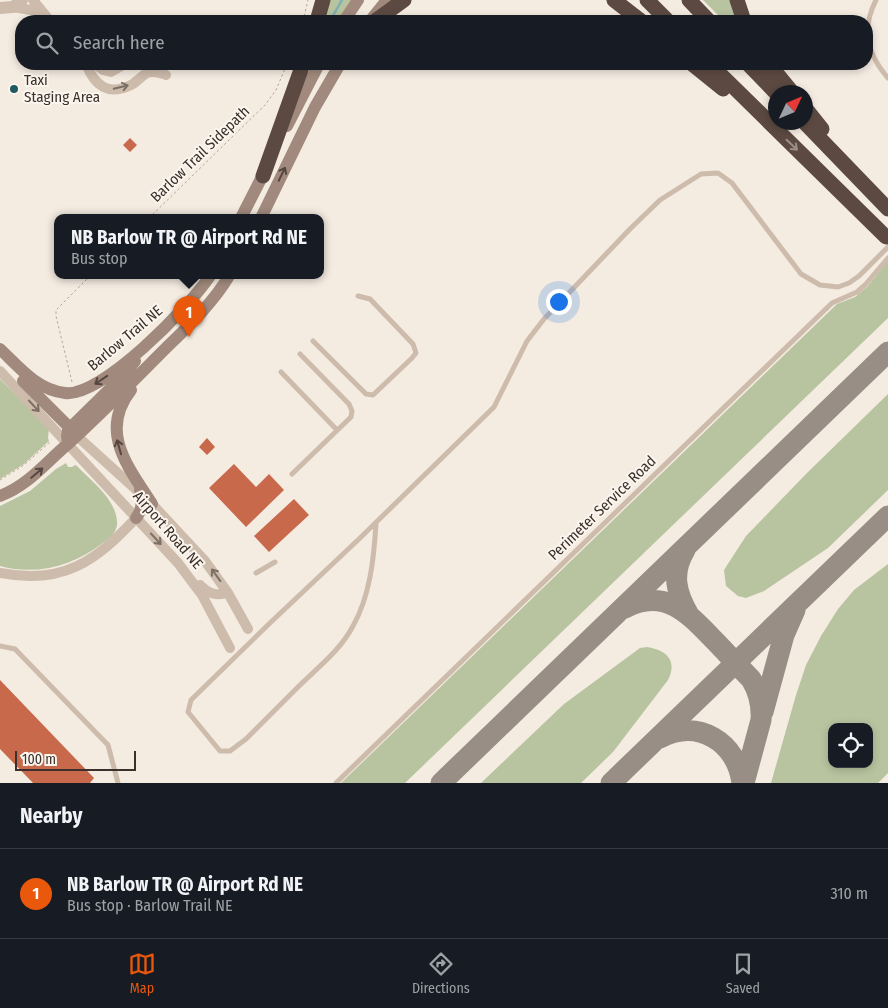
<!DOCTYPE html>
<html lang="en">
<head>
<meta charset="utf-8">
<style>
  :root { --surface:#171b24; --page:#242831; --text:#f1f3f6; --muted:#9ea1a6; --line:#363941; --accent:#ea580c }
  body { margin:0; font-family:"Fira Sans Condensed",sans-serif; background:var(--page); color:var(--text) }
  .controls { position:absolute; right:15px; bottom:15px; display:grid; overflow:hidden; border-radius:10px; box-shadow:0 2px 8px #0003 }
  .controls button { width:45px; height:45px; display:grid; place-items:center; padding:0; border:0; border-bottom:1px solid var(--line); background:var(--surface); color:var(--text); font:25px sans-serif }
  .compass { position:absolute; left:768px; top:85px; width:45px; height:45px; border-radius:50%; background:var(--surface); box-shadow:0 2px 8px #0003; rotate:46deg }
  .scale { position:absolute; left:15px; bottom:12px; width:121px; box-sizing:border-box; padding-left:5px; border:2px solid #3b302b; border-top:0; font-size:14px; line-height:18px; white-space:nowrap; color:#3b302b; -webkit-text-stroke:4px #fbf5ee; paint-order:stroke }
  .you { position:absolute; left:558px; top:301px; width:18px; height:18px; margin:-12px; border:4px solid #fff; border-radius:50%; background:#1a73e8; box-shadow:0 0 0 8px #1a73e833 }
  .badge { display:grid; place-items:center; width:32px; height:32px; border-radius:50%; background:var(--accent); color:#fff; font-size:16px; font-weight:700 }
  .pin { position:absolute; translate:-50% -41px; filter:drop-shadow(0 1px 2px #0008) }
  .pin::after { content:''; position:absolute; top:26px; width:18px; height:15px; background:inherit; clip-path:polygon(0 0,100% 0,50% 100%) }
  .popup { position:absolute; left:54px; top:214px; width:270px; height:65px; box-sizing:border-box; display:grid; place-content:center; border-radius:10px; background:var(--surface); filter:drop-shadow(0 1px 4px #0005); font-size:16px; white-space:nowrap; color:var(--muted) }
  .popup b { font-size:19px; color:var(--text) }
  .popup::after { content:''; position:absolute; left:50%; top:100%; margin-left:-10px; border:10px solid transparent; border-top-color:var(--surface) }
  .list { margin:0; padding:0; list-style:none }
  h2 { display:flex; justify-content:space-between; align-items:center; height:65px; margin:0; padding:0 20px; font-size:21px }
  h2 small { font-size:16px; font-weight:400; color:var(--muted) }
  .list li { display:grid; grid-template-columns:32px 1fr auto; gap:15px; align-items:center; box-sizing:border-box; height:90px; padding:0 20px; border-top:1px solid var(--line) }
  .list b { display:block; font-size:19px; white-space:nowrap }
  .list p { margin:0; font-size:16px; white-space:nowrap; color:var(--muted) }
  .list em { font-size:16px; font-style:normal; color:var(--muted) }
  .icon { flex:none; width:28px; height:28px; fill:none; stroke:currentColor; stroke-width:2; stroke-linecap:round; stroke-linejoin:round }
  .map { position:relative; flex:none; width:888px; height:783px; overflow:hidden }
  .search { position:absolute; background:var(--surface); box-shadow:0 2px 8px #0003; left:15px; right:15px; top:15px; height:55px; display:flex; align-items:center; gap:12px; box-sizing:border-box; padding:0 18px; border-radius:20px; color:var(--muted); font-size:19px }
  .sheet { height:155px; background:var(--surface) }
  nav { display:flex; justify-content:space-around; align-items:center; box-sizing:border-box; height:70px; border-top:1px solid var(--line); background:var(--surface); font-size:14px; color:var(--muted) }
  nav a { display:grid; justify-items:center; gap:2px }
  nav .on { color:var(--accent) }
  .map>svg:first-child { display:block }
  .green { fill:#b8c4a0; fill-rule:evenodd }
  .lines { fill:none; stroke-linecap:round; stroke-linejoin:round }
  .stream { stroke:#7fb0b2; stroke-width:2.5 }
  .taxiway { stroke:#988e86; stroke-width:21 }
  .building { fill:#c8694b }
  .path { stroke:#b9a596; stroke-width:1; stroke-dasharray:2.5 2.5; stroke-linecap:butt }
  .service { stroke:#cdbbac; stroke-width:5 }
  .minor { stroke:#cdbbac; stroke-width:10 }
  .tertiary { stroke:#cdbbac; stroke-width:12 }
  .secondary { stroke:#a18a7d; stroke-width:12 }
  .motorway { stroke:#5c4a42; stroke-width:15 }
  .oneway { stroke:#7d6f65 }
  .oneway2 { stroke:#9c8e87 }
  .oneway3 { stroke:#544640 }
  .poi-dot { fill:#1f5a5e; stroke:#fbf5ee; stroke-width:2 }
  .labels { text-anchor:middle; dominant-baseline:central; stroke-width:4; stroke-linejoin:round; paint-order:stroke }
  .poi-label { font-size:15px; fill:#3b302b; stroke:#fbf5ee; text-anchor:start }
  .street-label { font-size:15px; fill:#3b302b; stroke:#fbf5ee }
</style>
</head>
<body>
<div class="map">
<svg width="888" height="783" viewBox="0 0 888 783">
  <rect width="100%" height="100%" fill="#f4ebe1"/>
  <!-- green -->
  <path class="green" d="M328,0H354L339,21H322Z
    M703,0H731L739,21H724Z
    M888,261V318L405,783H341L837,304L855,297L867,287Z
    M0,379L49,428L48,438L49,441L24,464L0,479Z
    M888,394V490L828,548L764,591L746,598L738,596L726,586L724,570L746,536L808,472Z
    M66,463L68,467H72L75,465L77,466C92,482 115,498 117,521C118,531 111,537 104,542C74,566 37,576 0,566V506L30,491L56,469Z
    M888,564V773L878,783H771L796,695L806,665L821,636L838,609L854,590ZM832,727H869V764H832Z
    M647,647C666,650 678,660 668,680L613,752L581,783H481L564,704L640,648Z"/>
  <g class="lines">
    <!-- stream -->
    <path class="stream" d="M330,21L342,0"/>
    <!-- taxiway -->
    <path class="taxiway" d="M685,550C671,573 676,593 689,615
      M625,608C664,587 688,613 713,639C726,652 738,666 751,679C759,692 762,704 761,720L744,783
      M763,712L784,635L795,610
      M660,738C698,718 737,742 742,783
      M441,783L888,352
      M611,783L888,516"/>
  </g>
  <!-- building -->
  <path class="building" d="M130,138L137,145L130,152L123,145Z
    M207,438L215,447L207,455L199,447Z
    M234,464L256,487L269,474L284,490L246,527L209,488Z
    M294,499L309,515L269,552L254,536Z
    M0,680L94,778L90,783H33L0,749Z"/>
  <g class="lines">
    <!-- path -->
    <path class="path" d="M303,21L308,0
      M149,218L265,105L276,90L287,64
      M72,382L56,316V310L90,276
      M0,480L24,465L51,441"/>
    <!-- service -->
    <path class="service" d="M876,0C861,29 867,54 888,78
      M313,341L366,394L373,395L412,358L416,353L413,344L370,299L358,296
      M281,372L337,430
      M292,474L351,417L352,411L349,404L300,354
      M376,523C374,558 370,596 353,626C340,651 317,668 297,688C280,705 263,722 246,739L230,751H220L188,712L191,700L271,622L359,539L494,407L527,341L544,319L630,229L660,200L701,174L718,173L732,183L801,274L820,285L838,287L849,283L859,276L888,247
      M256,573L275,562
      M0,646L15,649L108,745L118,783
      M336,783L832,303L857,292L865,285L888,258"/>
    <!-- minor -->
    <path class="minor" d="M33,0L50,21
      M13,7L31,10L44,16
      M86,64C95,86 108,96 131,85C137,82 141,76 147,73C154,70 160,73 166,75
      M95,64L103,70L111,72L125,64
      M0,371L178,563L202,595L230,648
      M77,436L152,504L205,561L228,593L248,629
      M0,573C63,585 95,562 136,518
      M200,585C209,594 216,596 228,593"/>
    <!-- tertiary -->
    <path class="tertiary" d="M0,8L13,7L22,0"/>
    <!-- secondary -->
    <path class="secondary" d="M344,21L358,0
      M370,21L387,0
      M287,126L319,64
      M241,218L267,167
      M261,218L315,107L340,64
      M0,349C19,367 37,390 65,393C101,398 190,306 210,276
      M23,381L76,434
      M131,390C98,432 129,468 152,504
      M68,443L67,436L68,430L124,375L135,361
      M0,496C29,485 46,462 69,443C100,415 129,385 159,355C184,330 211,306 229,276
      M136,518C143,509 143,500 140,490"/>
    <!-- motorway -->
    <path class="motorway" d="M614,0L641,21
      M647,0L668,21
      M689,0L709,21
      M737,0L744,21
      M317,21L323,0
      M375,21L404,0
      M692,64L723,89
      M710,64L886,237
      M748,64L776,93
      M769,64L792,92
      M806,109L822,129
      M804,122L888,209
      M263,176L303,64"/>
  </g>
  <!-- one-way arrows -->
  <defs><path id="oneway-shaft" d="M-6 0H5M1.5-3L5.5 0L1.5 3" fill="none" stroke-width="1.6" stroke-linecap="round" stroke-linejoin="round" transform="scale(1.25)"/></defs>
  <g class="oneway">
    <use href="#oneway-shaft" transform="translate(121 87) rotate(-14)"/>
    <use href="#oneway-shaft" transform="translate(34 406) rotate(47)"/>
    <use href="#oneway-shaft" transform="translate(156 539) rotate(47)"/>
    <use href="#oneway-shaft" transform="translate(216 575) rotate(-126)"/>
  </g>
  <use class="oneway2" href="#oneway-shaft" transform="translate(792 145) rotate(44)"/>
  <g class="oneway3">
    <use href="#oneway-shaft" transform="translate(282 174) rotate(-64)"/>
    <use href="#oneway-shaft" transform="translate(101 380) rotate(146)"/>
    <use href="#oneway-shaft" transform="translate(119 447) rotate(-106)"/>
    <use href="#oneway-shaft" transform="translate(37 473) rotate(-40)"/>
  </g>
  <!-- markers -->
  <circle class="poi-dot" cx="14" cy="89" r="5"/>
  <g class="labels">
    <!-- poi labels -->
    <g class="poi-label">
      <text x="24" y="80">Taxi<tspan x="24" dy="17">Staging Area</tspan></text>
    </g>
    <!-- street labels -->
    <g class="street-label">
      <text transform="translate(200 154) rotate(-44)">Barlow Trail Sidepath</text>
      <text transform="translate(125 338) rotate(-40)">Barlow Trail NE</text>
      <text transform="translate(602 508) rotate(-44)">Perimeter Service Road</text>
      <text transform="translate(168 530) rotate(49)">Airport Road NE</text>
    </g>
  </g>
</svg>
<div class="controls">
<button><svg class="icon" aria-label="locate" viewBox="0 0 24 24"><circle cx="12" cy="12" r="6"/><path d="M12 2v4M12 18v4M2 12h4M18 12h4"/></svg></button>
</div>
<svg class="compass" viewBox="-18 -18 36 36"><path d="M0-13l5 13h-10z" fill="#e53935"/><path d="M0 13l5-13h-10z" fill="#9ea1a6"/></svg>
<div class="scale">100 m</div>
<div class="you"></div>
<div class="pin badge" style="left:189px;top:337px">1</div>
<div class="popup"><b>NB Barlow TR @ Airport Rd NE</b>Bus stop</div>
<div class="search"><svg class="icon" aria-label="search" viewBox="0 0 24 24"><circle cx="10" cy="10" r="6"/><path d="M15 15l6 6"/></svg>Search here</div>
</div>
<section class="sheet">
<h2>Nearby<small></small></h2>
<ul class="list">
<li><span class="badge">1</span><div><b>NB Barlow TR @ Airport Rd NE</b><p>Bus stop · Barlow Trail NE</p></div><em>310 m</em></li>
</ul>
</section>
<nav>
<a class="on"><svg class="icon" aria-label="map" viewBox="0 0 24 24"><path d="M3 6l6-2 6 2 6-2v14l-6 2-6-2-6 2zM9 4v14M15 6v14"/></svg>Map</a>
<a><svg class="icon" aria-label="directions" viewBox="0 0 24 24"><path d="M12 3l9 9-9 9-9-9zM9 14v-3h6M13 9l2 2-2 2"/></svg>Directions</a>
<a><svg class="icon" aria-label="saved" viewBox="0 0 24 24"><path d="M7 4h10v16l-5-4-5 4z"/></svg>Saved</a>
</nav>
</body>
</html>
